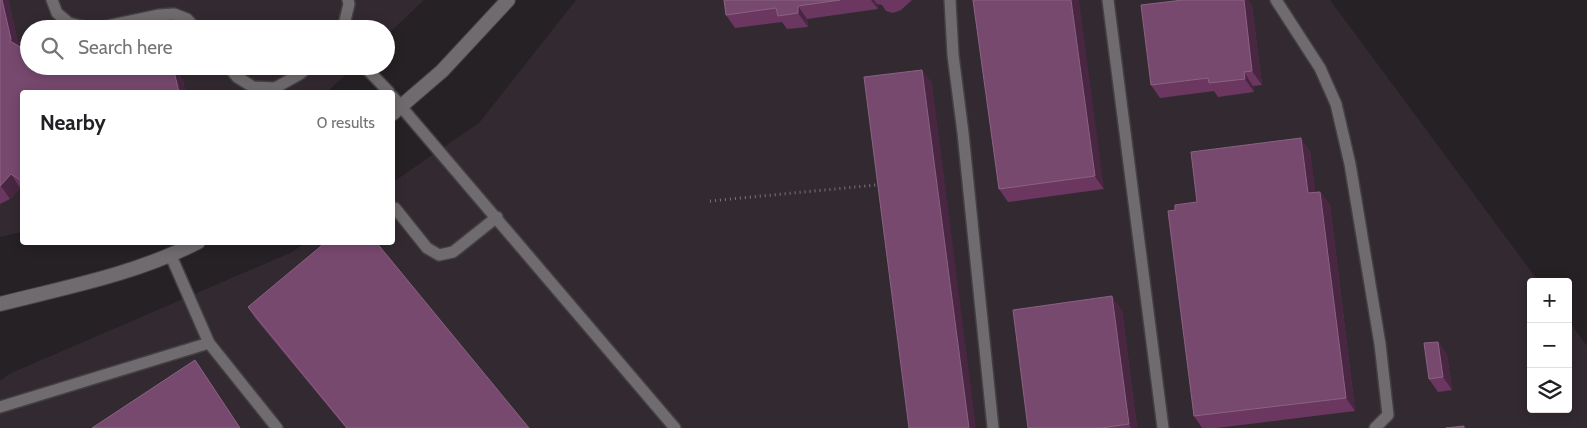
<!DOCTYPE html>
<html lang="en">
<head>
<meta charset="utf-8">
<style>
  :root { --surface:#fff; --page:#f2f2f2; --text:#202124; --muted:#757577; --line:#e0e0e0 }
  body { margin:0; font-family:Cabin,sans-serif; background:var(--page); color:var(--text) }
  .controls { position:absolute; right:15px; bottom:15px; display:grid; overflow:hidden; border-radius:5px; box-shadow:0 2px 12px #0003 }
  .controls button { width:45px; height:45px; display:grid; place-items:center; padding:0; border:0; border-bottom:1px solid var(--line); background:var(--surface); color:var(--text); font:25px sans-serif }
  .list { margin:0; padding:0; list-style:none }
  h2 { display:flex; justify-content:space-between; align-items:center; height:65px; margin:0; padding:0 20px; font-size:21px }
  h2 small { font-size:16px; font-weight:400; color:var(--muted) }
  .icon { flex:none; width:28px; height:28px; fill:none; stroke:currentColor; stroke-width:2; stroke-linecap:round; stroke-linejoin:round }
  .map { position:relative; flex:none; width:1587px; height:428px; overflow:hidden }
  .search { position:absolute; background:var(--surface); box-shadow:0 2px 12px #0003; left:20px; top:20px; width:375px; height:55px; display:flex; align-items:center; gap:12px; box-sizing:border-box; padding:0 18px; border-radius:28px; color:var(--muted); font-size:19px }
  .panel { position:absolute; background:var(--surface); box-shadow:0 2px 12px #0003; left:20px; top:90px; width:375px; height:155px; border-radius:5px }
  .map>svg:first-child { display:block }
  .built { fill:#332a31 }
  .lines { fill:none; stroke-linecap:round; stroke-linejoin:round }
  .service-casing { stroke:#434042; stroke-width:14 }
  .minor-casing { stroke:#434042; stroke-width:16 }
  .path { stroke:#797678; stroke-width:3; stroke-dasharray:1 4; stroke-linecap:butt }
  .service { stroke:#6f6b6e; stroke-width:11 }
  .minor { stroke:#6f6b6e; stroke-width:14 }
  .wall { fill:#6b3660 }
  .shaded-wall { fill:#492642 }
  .building { fill:#78496f; stroke:#8a6282 }
</style>
</head>
<body>
<div class="map">
<svg width="1587" height="428" viewBox="0 0 1587 428">
  <rect width="100%" height="100%" fill="#252124"/>
  <!-- built -->
  <path class="built" d="M0,0H424L386,36V29H29V66H355L327,92H22V232L0,237Z
    M576,0H1330L1539,282H1531V409H1568V320L1587,346V428H0V381L9,374L292,252L305,243L392,242L393,182L479,123Z"/>
  <g class="lines">
    <defs>
      <path id="service" d="M52,0L57,13L69,23L93,29L159,15L174,14L187,19L196,29
        M950,0L953,55L963,133L993,428
        M1108,0L1163,428
        M1276,0L1320,68L1336,104L1350,164L1380,344L1388,415L1375,428
        M343,29L349,4L348,0
        M228,66L237,77L253,87L275,88L300,74L309,66
        M364,66L389,92
        M392,96L675,428
        M395,208L427,248L439,255L453,252L497,217
        M171,256L209,343L277,428
        M0,407L209,343"/>
      <path id="minor" d="M392,114L442,71L508,0
        M0,304C67,287 136,274 198,242"/>
    </defs>
    <!-- service casing -->
    <use href="#service" class="service-casing"/>
    <!-- minor casing -->
    <use href="#minor" class="minor-casing"/>
    <!-- path -->
    <path class="path" d="M710,201L876,185"/>
    <!-- service -->
    <use href="#service" class="service"/>
    <!-- minor -->
    <use href="#minor" class="minor"/>
  </g>
  <!-- wall -->
  <path class="wall" d="M0,0H8L19,46L64,73L86,66H152L153,72L173,67L183,80L185,92H22V193L20,188L10,199L0,204Z
    M724,0H912L901,10L893,13L886,11L882,5L877,4L878,9L807,19L808,27L787,29L782,22L735,28L726,15Z
    M973,0L1104,189L1008,202L999,189Z
    M1183,0H1248L1252,6L1262,85L1253,86L1254,92L1218,97L1214,91L1160,98L1151,85Z
    M1310,151L1315,192H1320L1330,205L1355,411L1217,428H1202L1194,416L1175,210L1197,202Z
    M248,307L529,428H346L255,318Z
    M1122,310L1137,428H1028Z
    M1438,342L1447,355L1452,390L1438,392L1429,379Z"/>
  <!-- shaded-wall -->
  <path class="shaded-wall" d="M2,0H8L21,53L10,41Z
    M871,0H874L877,4L878,9Z
    M1071,0H1079L1104,189L1095,176Z
    M1244,0H1248L1252,6L1262,85L1252,71Z
    M798,6L807,19L808,27L798,13Z
    M146,66H152L157,87L148,74Z
    M173,67L183,80L185,92H179Z
    M922,70L932,83L976,428H969Z
    M1244,72L1253,86L1254,92L1245,79Z
    M1301,138L1310,151L1317,206L1308,193Z
    M11,174L20,188L10,199L1,186Z
    M1320,192L1330,205L1355,411L1346,398Z
    M1112,296L1122,310L1137,428H1131L1129,424Z
    M1438,342L1447,355L1452,390L1443,377Z"/>
  <!-- building -->
  <path class="building" d="M0,0H2L11,39L10,41L29,52V66H53L64,73L65,71L86,66H146L148,74L173,67L179,92H22V190L21,191L20,180L11,174L0,186Z
    M724,0H840L798,6V13L778,16L776,8L726,15Z
    M973,0H1071L1095,176L999,189Z
    M1183,0H1244L1252,71L1244,72L1245,79L1209,83L1208,78L1151,85L1141,5Z
    M922,70L969,428H909L864,77Z
    M1301,138L1308,193L1320,192L1346,398L1194,416L1168,211L1175,210V205L1197,202L1191,152Z
    M326,242H376L529,428H347L248,307Z
    M1112,296L1129,424L1101,428H1028L1013,310Z
    M1438,342L1443,377L1429,379L1424,343Z
    M195,360L240,428H92Z
    M1464,426V428H1446Z"/>
</svg>
<div class="controls">
<button>+</button>
<button>−</button>
<button><svg class="icon" aria-label="layers" viewBox="0 0 24 24"><path d="M12 4l9 5-9 5-9-5zM3 14l9 5 9-5"/></svg></button>
</div>
<div class="search"><svg class="icon" aria-label="search" viewBox="0 0 24 24"><circle cx="10" cy="10" r="6"/><path d="M15 15l6 6"/></svg>Search here</div>
<section class="panel">
<h2>Nearby<small>0 results</small></h2>
<ul class="list">
</ul>
</section>
</div>
</body>
</html>
